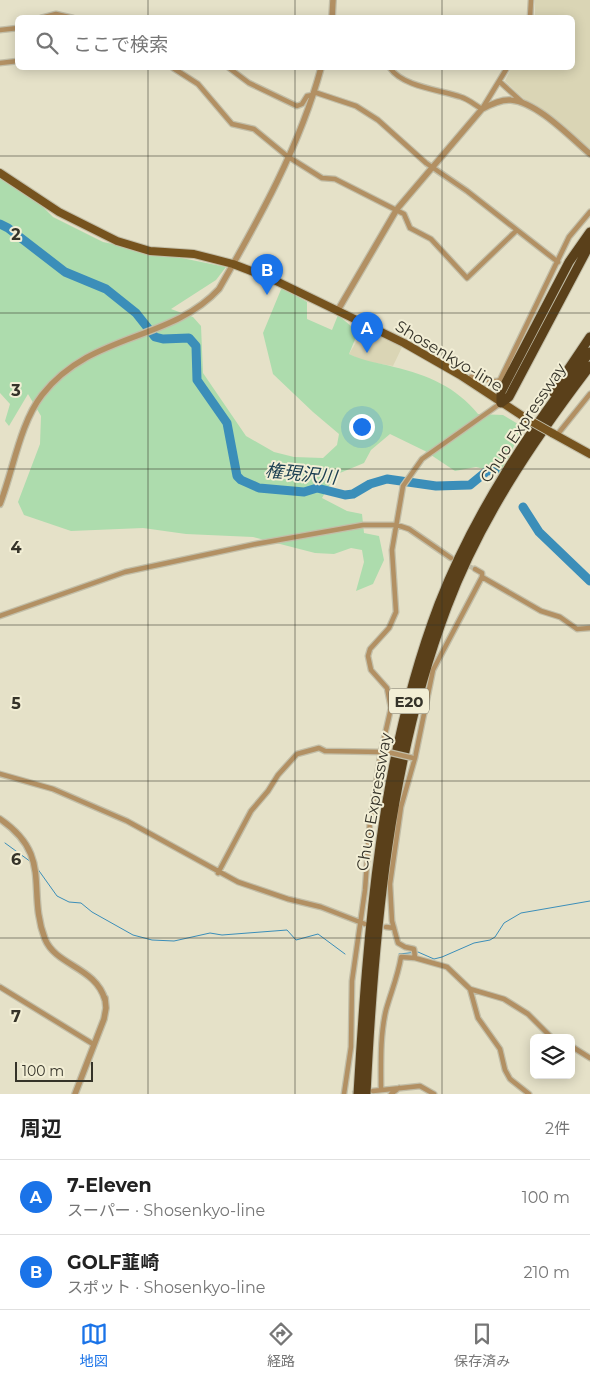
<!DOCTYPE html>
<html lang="ja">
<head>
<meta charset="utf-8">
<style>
  :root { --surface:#fff; --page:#f6f6f6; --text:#222; --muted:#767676; --line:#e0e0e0; --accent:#1a73e8 }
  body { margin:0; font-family:Montserrat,"Noto Sans JP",sans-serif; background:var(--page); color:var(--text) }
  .controls { position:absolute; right:15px; bottom:15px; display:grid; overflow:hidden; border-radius:8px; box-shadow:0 2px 12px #0003 }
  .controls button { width:45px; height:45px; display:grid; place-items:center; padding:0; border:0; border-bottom:1px solid var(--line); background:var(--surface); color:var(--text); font:25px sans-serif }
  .scale { position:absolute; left:15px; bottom:12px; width:78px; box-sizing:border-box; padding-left:5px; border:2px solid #353329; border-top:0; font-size:14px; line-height:18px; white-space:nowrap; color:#353329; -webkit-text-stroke:4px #f2eed5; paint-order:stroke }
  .you { position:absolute; left:361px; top:426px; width:18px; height:18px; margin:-12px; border:4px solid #fff; border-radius:50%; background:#1a73e8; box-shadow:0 0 0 8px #1a73e833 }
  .badge { display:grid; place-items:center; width:32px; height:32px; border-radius:50%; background:var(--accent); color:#fff; font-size:16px; font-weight:700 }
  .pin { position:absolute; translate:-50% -41px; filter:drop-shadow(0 1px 2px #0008) }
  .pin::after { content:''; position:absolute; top:26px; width:18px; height:15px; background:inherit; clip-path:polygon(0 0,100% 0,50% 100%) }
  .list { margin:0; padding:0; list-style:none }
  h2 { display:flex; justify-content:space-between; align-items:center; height:65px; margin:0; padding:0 20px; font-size:21px }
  h2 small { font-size:16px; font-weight:400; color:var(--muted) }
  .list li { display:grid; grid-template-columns:32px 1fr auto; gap:15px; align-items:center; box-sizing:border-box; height:75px; padding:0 20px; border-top:1px solid var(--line) }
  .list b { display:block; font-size:19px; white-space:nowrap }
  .list p { margin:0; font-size:16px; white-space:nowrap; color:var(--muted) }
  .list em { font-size:16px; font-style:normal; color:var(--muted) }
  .icon { flex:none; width:28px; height:28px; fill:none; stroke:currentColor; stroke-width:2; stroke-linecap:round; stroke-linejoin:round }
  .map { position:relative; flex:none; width:590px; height:1094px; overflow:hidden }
  .search { position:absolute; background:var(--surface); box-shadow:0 2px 12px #0003; left:15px; right:15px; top:15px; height:55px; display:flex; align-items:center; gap:12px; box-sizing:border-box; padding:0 18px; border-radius:8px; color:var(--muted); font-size:19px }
  .sheet { height:215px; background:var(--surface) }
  nav { display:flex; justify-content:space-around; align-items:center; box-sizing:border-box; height:70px; border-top:1px solid var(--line); background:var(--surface); font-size:14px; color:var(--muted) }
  nav a { display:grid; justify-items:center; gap:2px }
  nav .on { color:var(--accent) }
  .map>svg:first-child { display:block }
  .built { fill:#dad5b5 }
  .green { fill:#addcad }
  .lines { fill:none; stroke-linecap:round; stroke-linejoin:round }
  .stream { stroke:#3b8eb9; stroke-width:1 }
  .river { stroke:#3b8eb9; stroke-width:9 }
  .minor-tunnel { stroke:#c2bea8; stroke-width:4.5; stroke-dasharray:4.5 2; stroke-linecap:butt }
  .minor-casing { stroke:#c2bea8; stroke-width:7 }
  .tertiary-casing { stroke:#c2bea8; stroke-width:8 }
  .primary-casing { stroke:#c2bea8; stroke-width:10 }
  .motorway-casing { stroke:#c2bea8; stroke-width:11 }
  .minor { stroke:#b29063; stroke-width:4.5 }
  .tertiary { stroke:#b29063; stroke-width:5.5 }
  .primary { stroke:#76531e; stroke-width:8 }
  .motorway { stroke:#5a401a; stroke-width:9 }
  .minor-bridge-casing { stroke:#c2bea8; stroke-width:7; stroke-linecap:butt }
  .primary-bridge-casing { stroke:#c2bea8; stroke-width:10; stroke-linecap:butt }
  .minor-bridge { stroke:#b29063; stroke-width:4.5 }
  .primary-bridge { stroke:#76531e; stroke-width:8 }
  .grid { fill:none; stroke:#353329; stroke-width:1; stroke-opacity:0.55 }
  .labels { text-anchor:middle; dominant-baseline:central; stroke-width:4; stroke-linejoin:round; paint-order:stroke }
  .shield { fill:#f2eed5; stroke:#6e6b5d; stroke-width:1 }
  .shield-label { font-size:15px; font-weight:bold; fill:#353329 }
  .street-label { font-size:16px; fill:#353329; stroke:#f2eed5 }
  .water-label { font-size:18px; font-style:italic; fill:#193d50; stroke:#f2eed5 }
  .grid-label { font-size:16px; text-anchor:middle; font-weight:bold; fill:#353329; stroke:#f2eed5; stroke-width:4; stroke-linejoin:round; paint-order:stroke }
</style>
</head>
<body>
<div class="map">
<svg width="590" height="1094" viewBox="0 0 590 1094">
  <rect width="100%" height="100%" fill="#e5e1c8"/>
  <!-- built -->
  <path class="built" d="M535,0H590V149L536,105L524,99L505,81L511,68H572V18L535,17Z
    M367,324L404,343L393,366L363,361L349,354Z"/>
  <!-- green -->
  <path class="green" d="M0,171L15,179L53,217L103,242L226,267L216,280L171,309L193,317L201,326L203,373L246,436L274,452L294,457L323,458L337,445L339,434L313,412L273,374L263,333L282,287L307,302V319L332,330L338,315L358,332L349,354C364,361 379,363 394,367C428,375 456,387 478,414L503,415L523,427L501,473L476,467L455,471L425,451L390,434L371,450L364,463L335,475L322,498L347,511L362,514L364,533L379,536L384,560L373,584L356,591L364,562L362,550L351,548L334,554L315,553L253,537L186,534L143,528L71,531L24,515L18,502L40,444L41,416L28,394L9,426L5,421L10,404L0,393Z"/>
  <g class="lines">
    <!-- stream -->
    <path class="stream" d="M5,843L31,862
      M37,868L57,896L69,902L81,903L92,912L133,935L152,940L174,941L210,933L222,935L287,930L296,940L318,934L345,954
      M399,954L418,952L434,959L442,957L474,943L490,940L495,937L504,923L521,913L590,901"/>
    <!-- river -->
    <path class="river" d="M0,224L8,228L65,272L106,289L136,313L155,337L163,339L189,338L196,346L197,380L227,423L237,476L241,480L259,488L304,492L317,488L345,495L353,494L370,484L387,479L436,486L470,485L487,471L495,470
      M523,507L539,532L590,581"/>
    <!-- minor-tunnel -->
    <path class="minor-tunnel" d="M451,558L475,569
      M352,1093L373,1091"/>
    <defs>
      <path id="minor" d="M41,18L56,14L73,18
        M530,18L531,0
        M0,30L18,28
        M0,63L18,61
        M173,68L198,84L232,124L254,129L287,156L322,178L335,179L404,214L410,228L431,239L467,278L516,231
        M229,68L249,83L297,106L302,104L307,96L313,95
        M390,68C403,87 441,90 461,97C468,99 475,105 482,109L507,68
        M500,82L522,102
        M314,92L356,106L378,120L426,163L467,191L558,262
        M469,381L471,377C482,374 489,385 500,380L569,237L590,212
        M557,435L590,394
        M475,569L482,573V577L541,611L560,617L577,629L590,628
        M482,577L433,670L415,758L401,807L390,884L392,921L398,943L405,947L414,949L415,958L447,967L470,989L504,999L528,1014L552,1038
        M0,616L125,572L256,544L363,525H397L409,529L451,558
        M0,774L53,789L127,821L238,882L288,899L321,907L365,924
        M218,873L251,811L268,791L278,775L297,754L319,748L325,751L382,752
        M386,927L394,928
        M0,987L93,1044
        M470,989L478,1018L500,1049L505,1070L510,1079L529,1094
        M571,1046L590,1058
        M381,1089C381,1063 380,1035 386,1010C391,992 398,976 401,957L415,958
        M373,1091L420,1086L434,1094
        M344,1094L351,1047L352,981L365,890L370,821L381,752L391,708L387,688L371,670L368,656L370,649L389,628L396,612L392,550L403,486L422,459L501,403
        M391,1094L399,1088"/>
      <path id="tertiary" d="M332,18L333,0
        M338,310L397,209L482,109C491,104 501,99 511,100C537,102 570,137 590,154
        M0,504C13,471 20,423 42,395C91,332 170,342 219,289C259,219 300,146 321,68
        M0,819C54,856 26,890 45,939C56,966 96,967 105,1000
        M75,1094L104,1019L106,1008L105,998"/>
      <path id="primary" d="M0,173L59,212L117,241L150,251L194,254L233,264L272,279L404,343L460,375L527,419
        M552,433L590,454"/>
      <path id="motorway" d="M553,392L590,337
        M501,403V392L569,262L590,232
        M501,403L509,397L590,244
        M358,1094C368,930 380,759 439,604C475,512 530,430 590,352
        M366,1094C374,930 389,761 447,607C480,519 533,441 590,366"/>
    </defs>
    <!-- minor casing -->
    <use href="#minor" class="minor-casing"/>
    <!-- tertiary casing -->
    <use href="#tertiary" class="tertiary-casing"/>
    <!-- primary casing -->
    <use href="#primary" class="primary-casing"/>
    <!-- motorway casing -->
    <use href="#motorway" class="motorway-casing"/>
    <!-- minor -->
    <use href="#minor" class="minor"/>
    <!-- tertiary -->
    <use href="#tertiary" class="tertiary"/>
    <!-- primary -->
    <use href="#primary" class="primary"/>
    <!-- motorway -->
    <use href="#motorway" class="motorway"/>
    <defs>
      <path id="minor-bridge" d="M383,751L413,758"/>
      <path id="primary-bridge" d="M527,419L552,433"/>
    </defs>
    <!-- minor-bridge casing -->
    <use href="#minor-bridge" class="minor-bridge-casing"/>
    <!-- primary-bridge casing -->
    <use href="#primary-bridge" class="primary-bridge-casing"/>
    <!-- minor-bridge -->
    <use href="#minor-bridge" class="minor-bridge"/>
    <!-- primary-bridge -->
    <use href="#primary-bridge" class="primary-bridge"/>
  </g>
  <!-- grid -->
  <path class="grid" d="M148,0V18M295,0V18M442,0V18M148,68V1094M295,68V1094M442,68V1094M0,156H590M0,313H590M0,469H590M0,625H590M0,781H590M0,938H590"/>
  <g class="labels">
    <!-- shield labels -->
    <rect class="shield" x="389" y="688.5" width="40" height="25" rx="4"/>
    <g class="shield-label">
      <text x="409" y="701">E20</text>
    </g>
    <!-- street labels -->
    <g class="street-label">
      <text transform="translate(449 356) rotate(31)">Shosenkyo-line</text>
      <text transform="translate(523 423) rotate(-56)">Chuo Expressway</text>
      <text transform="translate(374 802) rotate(-80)">Chuo Expressway</text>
    </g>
    <!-- water labels -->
    <g class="water-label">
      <text transform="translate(301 474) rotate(6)">権現沢川</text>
    </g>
  </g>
  <g class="grid-label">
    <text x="16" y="240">2</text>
    <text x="16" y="396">3</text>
    <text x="16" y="553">4</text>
    <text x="16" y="709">5</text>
    <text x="16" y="865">6</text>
    <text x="16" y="1022">7</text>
  </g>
</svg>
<div class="controls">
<button><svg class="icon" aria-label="layers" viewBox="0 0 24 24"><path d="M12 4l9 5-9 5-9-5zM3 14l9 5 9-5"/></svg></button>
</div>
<div class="scale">100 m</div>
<div class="you"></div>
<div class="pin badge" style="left:367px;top:353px">A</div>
<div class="pin badge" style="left:267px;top:295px">B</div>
<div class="search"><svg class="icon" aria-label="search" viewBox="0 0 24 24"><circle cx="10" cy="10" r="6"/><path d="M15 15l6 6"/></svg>ここで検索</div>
</div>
<section class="sheet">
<h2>周辺<small>2件</small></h2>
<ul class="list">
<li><span class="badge">A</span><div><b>7-Eleven</b><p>スーパー · Shosenkyo-line</p></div><em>100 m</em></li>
<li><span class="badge">B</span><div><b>GOLF韮崎</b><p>スポット · Shosenkyo-line</p></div><em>210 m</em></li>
</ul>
</section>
<nav>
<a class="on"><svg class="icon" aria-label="map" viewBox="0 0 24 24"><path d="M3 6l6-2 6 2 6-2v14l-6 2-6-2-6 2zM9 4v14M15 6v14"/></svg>地図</a>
<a><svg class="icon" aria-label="directions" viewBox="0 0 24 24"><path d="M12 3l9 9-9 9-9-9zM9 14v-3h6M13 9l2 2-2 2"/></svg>経路</a>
<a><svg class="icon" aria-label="saved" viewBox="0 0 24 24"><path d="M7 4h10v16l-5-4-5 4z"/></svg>保存済み</a>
</nav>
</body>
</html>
